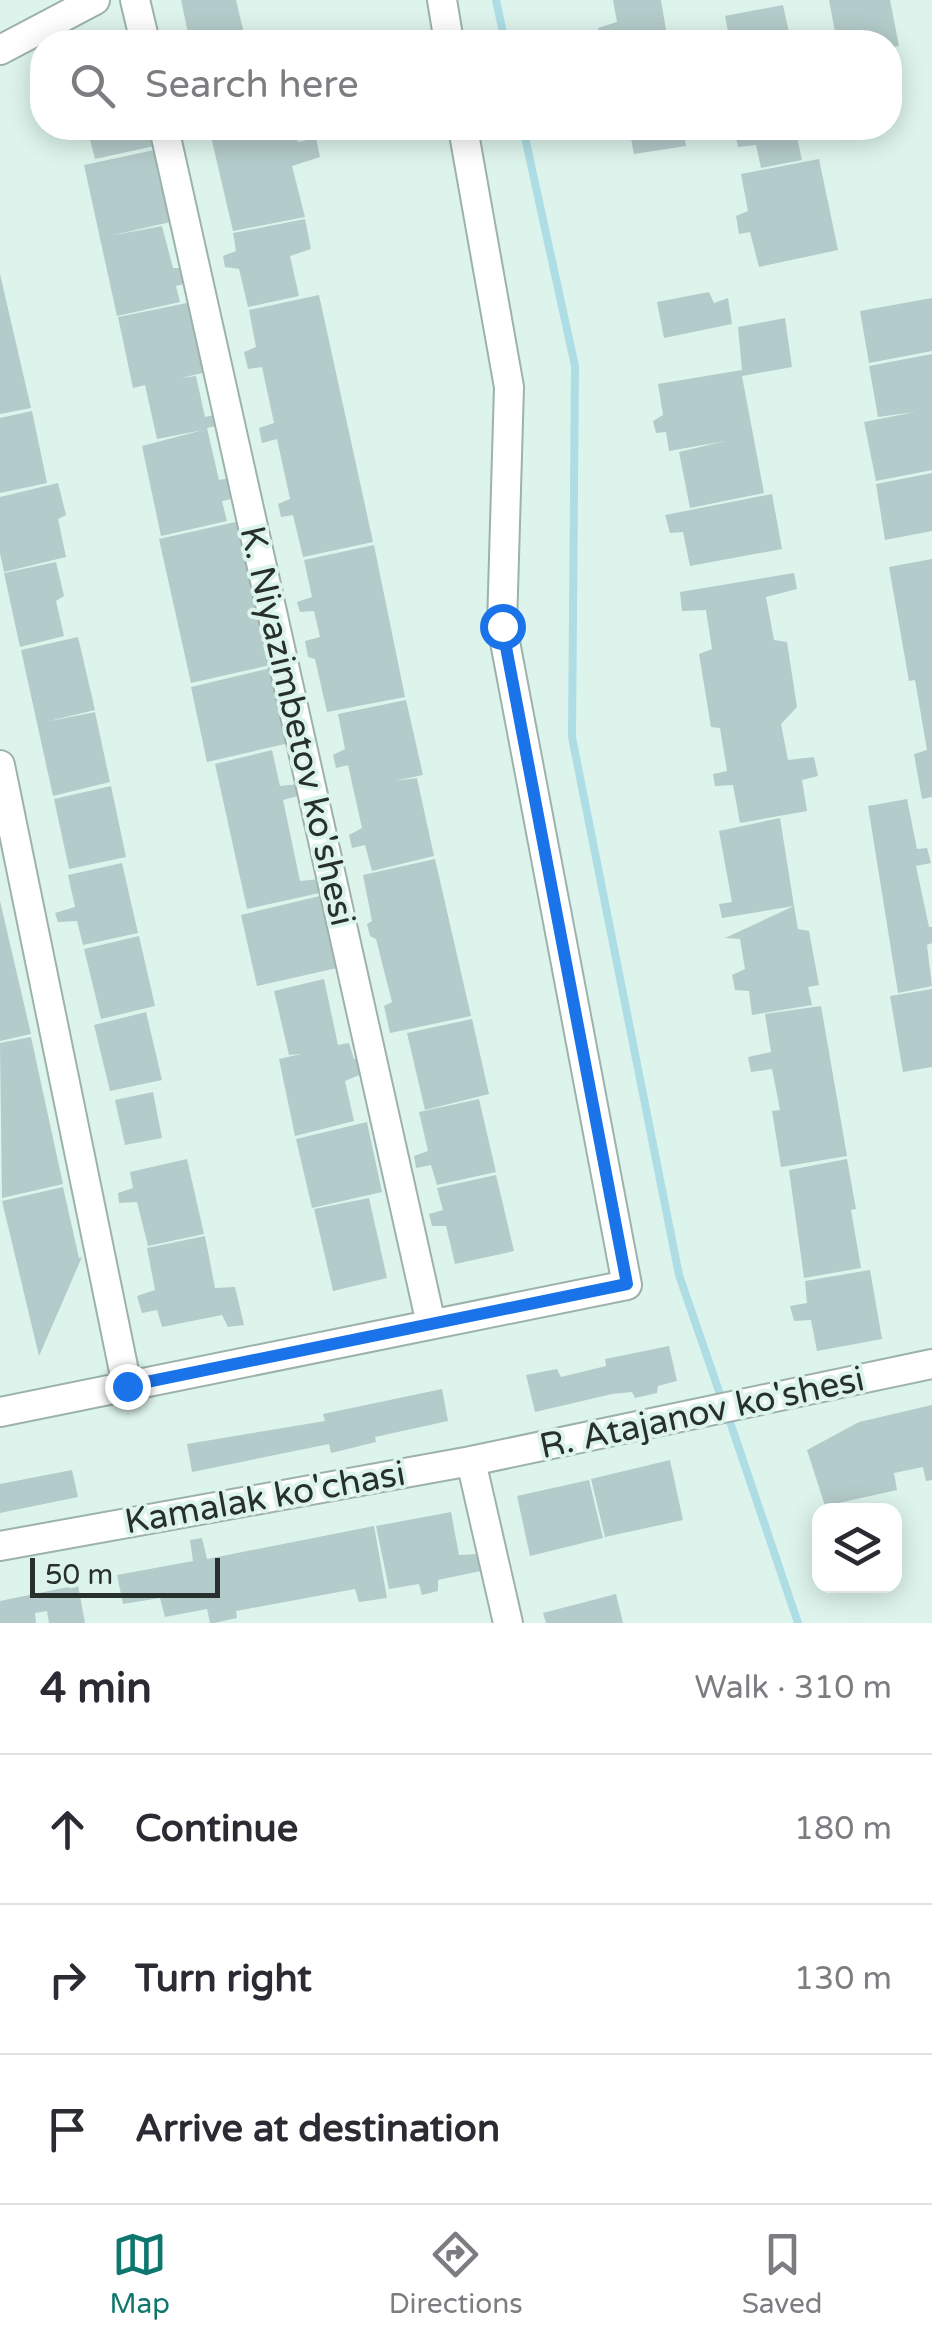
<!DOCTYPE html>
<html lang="en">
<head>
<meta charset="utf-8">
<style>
  :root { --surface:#fff; --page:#f7f7f7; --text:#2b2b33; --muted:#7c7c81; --line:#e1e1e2; --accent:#0f766e }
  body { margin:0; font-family:"Varela Round",sans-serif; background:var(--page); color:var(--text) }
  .controls { position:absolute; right:30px; bottom:30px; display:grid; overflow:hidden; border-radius:20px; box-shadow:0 5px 25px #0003 }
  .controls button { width:90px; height:90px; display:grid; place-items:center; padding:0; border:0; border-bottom:2px solid var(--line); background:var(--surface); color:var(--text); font:50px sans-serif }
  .scale { position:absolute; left:30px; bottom:25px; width:190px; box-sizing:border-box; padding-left:10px; border:5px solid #28302d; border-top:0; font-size:28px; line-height:35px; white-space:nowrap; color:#28302d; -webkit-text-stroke:8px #ddf4ec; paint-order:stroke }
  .stop { position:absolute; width:30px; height:30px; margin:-22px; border:8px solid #1a73e8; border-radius:50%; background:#fff }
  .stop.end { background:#1a73e8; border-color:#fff; box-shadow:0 2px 10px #0008 }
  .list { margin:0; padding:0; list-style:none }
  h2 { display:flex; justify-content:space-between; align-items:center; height:130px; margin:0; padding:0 40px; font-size:42px }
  h2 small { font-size:32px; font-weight:400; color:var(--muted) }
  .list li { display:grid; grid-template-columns:65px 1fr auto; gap:30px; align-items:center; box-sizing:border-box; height:150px; padding:0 40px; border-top:2px solid var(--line) }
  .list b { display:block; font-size:38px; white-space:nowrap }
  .list em { font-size:32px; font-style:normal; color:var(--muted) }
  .icon { flex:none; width:55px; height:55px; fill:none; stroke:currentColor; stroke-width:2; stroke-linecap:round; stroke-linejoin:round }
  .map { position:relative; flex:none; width:932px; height:1623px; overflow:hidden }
  .search { position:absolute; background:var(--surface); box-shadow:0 5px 25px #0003; left:30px; right:30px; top:30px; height:110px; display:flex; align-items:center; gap:25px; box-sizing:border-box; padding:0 35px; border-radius:40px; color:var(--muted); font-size:38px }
  .sheet { height:580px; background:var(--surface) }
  nav { display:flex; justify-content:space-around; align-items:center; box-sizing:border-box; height:140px; border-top:2px solid var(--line); background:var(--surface); font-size:28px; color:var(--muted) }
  nav a { display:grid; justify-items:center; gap:5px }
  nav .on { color:var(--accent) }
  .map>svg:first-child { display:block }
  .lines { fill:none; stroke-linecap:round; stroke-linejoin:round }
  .stream { stroke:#aedde5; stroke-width:8 }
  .building { fill:#b3cbca }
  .minor-casing { stroke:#9cb2aa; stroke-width:32 }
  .minor { stroke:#fff; stroke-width:28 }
  .route { stroke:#1a73e8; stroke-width:12 }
  .labels { text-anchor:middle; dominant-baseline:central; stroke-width:8; stroke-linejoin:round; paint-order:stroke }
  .street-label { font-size:35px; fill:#28302d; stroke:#ddf4ec }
</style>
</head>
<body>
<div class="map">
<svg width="932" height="1623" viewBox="0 0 932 1623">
  <rect width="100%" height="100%" fill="#ddf4ec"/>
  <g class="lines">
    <!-- stream -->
    <path class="stream" d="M496,0L505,42
      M523,128L575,366L572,737L679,1275L722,1400
      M727,1413L798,1623"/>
  </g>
  <!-- building -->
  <path class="building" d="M181,0H236L246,42H190Z
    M613,0H661L668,42H600L598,28L617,22Z
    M829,0H890L899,46L890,48V42H837Z
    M783,5L791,42H730L725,16Z
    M87,128H155L159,145L95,159Z
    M209,128H295L298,142L316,138L320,157L292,166L305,217L233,231Z
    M629,128H683L686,146L634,154Z
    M734,128H795L802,160L761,168L756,145L738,147Z
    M159,149L175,221L109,236L162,226L173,268H188L191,282L176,286L180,302L117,316L84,165Z
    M819,159L838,250L759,267L750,232L739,234L736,216L748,211L741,174Z
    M305,219L311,249L290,256L299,296L248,307L239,269L225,267L223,256L236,251L233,233Z
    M0,274L31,408L0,414Z
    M709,292L714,303L728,298L732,324L664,338L657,302Z
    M319,295L373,542L303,557L293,515L281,517L278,504L290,499L277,439L262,443L259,428L274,423L262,367L248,369L244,352L256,347L249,310Z
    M932,298V351L869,363L860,311Z
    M192,302L207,372L181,378L196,376L205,417L223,413L226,424L207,428L219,480L236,477L240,497L222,501L227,521L161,536L142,446L203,430L157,439L145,385L133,388L118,317Z
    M785,318L792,367L742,376L764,493L690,508L679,452L725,441L669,451L666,432L656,433L653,421L663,415L658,384L742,370L738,327Z
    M932,354V470L876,481L864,422L915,412L878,417L869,366Z
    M32,411L47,483L0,493V418Z
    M932,473V531L885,540L876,484Z
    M58,483L66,515L58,519L66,557L4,572L0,553V497Z
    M772,494L782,549L690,566L683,532L670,533L665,515Z
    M240,521L270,665L191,683L159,539Z
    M374,545L405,697L327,712L315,659L308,657L305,641L320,637L314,611L300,612L297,602L312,597L304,560Z
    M932,559V797L922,799L914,754L927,750L915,680L909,681L889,567Z
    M56,562L64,596L56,601L64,636L20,647L4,573Z
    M794,573L797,589L766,597L774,640L787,642L797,707L781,724L788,760L814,757L818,776L802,780L807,811L740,823L733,785L715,786L713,774L727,771L720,728L711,727L699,654L712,649L706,610L682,611L680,592Z
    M78,637L95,710L45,722L95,712L110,782L53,796L21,650Z
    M271,668L289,743L207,762L191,687Z
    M406,700L423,775L394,781L417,778L434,856L372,871L365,845L352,848L349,835L362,828L348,765L336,768L333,755L345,749L338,714Z
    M272,750L280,786L299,784L301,795L283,800L300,881L321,879L324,892L247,909L215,764Z
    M111,786L126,857L69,869L54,799Z
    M907,799L917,849L927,848L931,863L916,866L929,927H932V943L927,945L932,986L898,993L868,806Z
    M780,818L794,906L722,918L719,904L732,902L719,831Z
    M435,859L471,1016L390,1033L384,1006L392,1002L376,939L370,936L367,924L372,921L363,875Z
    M122,863L138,933L83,945L77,921L58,922L55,913L75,907L68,875Z
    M320,896L337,968L257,986L241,915Z
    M0,901L31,1034L0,1041Z
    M794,906L798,929L809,931L819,985L808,987L812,1005L752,1015L749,991L735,990L732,975L745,969L740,939L725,938Z
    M139,936L155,1006L101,1019L84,949Z
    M324,979L338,1045L349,1043L354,1059H361L364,1073L345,1081L354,1121L295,1136L279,1059L301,1054L289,1055L274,991Z
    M932,989V1067L903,1072L890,996Z
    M821,1006L847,1156L781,1167L772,1111L780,1110L772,1069L751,1072L748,1057L771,1052L765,1014Z
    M146,1012L162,1080L110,1091L94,1025Z
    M472,1019L489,1094L425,1110L407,1033Z
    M31,1037L63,1184L2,1198L0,1043Z
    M153,1092L162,1138L125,1145L115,1100Z
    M479,1099L496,1172L437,1185L431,1165L416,1168L414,1156L428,1151L419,1112Z
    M367,1122L382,1192L312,1208L296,1139Z
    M187,1159L204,1234L148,1246L137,1202L119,1203L118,1193L133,1188L130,1172Z
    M847,1159L856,1209L851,1210L861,1268L804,1278L789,1170Z
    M496,1175L514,1251L455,1264L446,1226H432L429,1214L443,1210L437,1188Z
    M63,1187L79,1258L82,1257L39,1356L2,1201Z
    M369,1198L387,1278L333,1291L314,1209Z
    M205,1236L215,1288L235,1287L244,1325L228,1327L222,1315L162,1327L157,1310L142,1313L137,1296L155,1290L147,1248Z
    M870,1270L882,1339L817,1351L811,1320L794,1321L790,1306L807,1303L805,1281Z
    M669,1346L677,1381L658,1386L657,1393L635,1398L632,1392L612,1394L535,1412L526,1375L557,1369L561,1377L606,1366L605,1359Z
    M442,1389L448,1421L375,1437L376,1442L331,1453L329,1444L192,1472L187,1444L325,1421L323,1414Z
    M932,1405V1480L926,1481L923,1467L894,1473L897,1490L825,1506L807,1450L859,1422Z
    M670,1460L683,1520L605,1537L591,1479Z
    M72,1470L78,1497L0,1513V1484Z
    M589,1480L603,1538L530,1556L517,1496Z
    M451,1512L459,1555L478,1554L481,1571L438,1580V1591L422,1595L419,1584L389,1589L376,1526Z
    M374,1526L387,1598L359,1602L355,1589L236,1611L237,1618L214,1623H210L207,1609L165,1617L160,1598L123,1604L117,1575L193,1561L190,1540L202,1538L207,1559Z
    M78,1585L85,1623H49L47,1611L35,1613L36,1623H0V1601Z
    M616,1594L623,1623H546L543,1613Z"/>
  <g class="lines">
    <defs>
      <path id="minor" d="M135,0L145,42
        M442,0L449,42
        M0,50L95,0
        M164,128L431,1324
        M0,765L127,1386
        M0,1412L627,1285L502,626L509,387L463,128
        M471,1461L508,1623
        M0,1546L471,1461L932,1364"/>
    </defs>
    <!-- minor casing -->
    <use href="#minor" class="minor-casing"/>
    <!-- minor -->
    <use href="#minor" class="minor"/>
  </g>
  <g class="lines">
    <!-- route -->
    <path class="route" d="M127,1386L627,1284L502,626"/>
  </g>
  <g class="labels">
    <!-- street labels -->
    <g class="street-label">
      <text transform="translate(297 726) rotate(77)">K. Niyazimbetov ko'shesi</text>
      <text transform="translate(702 1413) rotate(-12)">R. Atajanov ko'shesi</text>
      <text transform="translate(265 1498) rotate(-10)">Kamalak ko'chasi</text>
    </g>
  </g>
</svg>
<div class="controls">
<button><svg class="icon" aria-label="layers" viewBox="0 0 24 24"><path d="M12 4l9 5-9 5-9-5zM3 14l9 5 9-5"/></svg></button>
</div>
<div class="scale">50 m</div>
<div class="stop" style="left:502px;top:626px"></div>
<div class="stop end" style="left:127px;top:1386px"></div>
<div class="search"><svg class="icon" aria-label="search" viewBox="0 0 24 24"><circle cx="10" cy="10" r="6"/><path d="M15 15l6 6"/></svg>Search here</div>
</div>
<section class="sheet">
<h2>4 min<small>Walk · 310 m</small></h2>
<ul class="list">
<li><svg class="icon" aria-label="ahead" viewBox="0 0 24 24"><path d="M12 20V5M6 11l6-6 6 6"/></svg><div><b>Continue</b></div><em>180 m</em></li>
<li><svg class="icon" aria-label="right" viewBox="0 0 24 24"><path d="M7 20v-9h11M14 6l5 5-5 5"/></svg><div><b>Turn right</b></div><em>130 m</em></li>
<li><svg class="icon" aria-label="arrive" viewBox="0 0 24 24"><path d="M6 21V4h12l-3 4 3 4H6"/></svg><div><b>Arrive at destination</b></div></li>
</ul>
</section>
<nav>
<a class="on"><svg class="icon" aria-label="map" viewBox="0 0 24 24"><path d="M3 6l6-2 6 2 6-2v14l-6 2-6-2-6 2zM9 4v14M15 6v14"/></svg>Map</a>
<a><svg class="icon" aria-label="directions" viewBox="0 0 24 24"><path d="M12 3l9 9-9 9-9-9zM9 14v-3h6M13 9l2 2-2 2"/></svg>Directions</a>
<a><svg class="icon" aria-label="saved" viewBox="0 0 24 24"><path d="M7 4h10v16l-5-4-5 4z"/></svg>Saved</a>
</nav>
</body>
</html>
